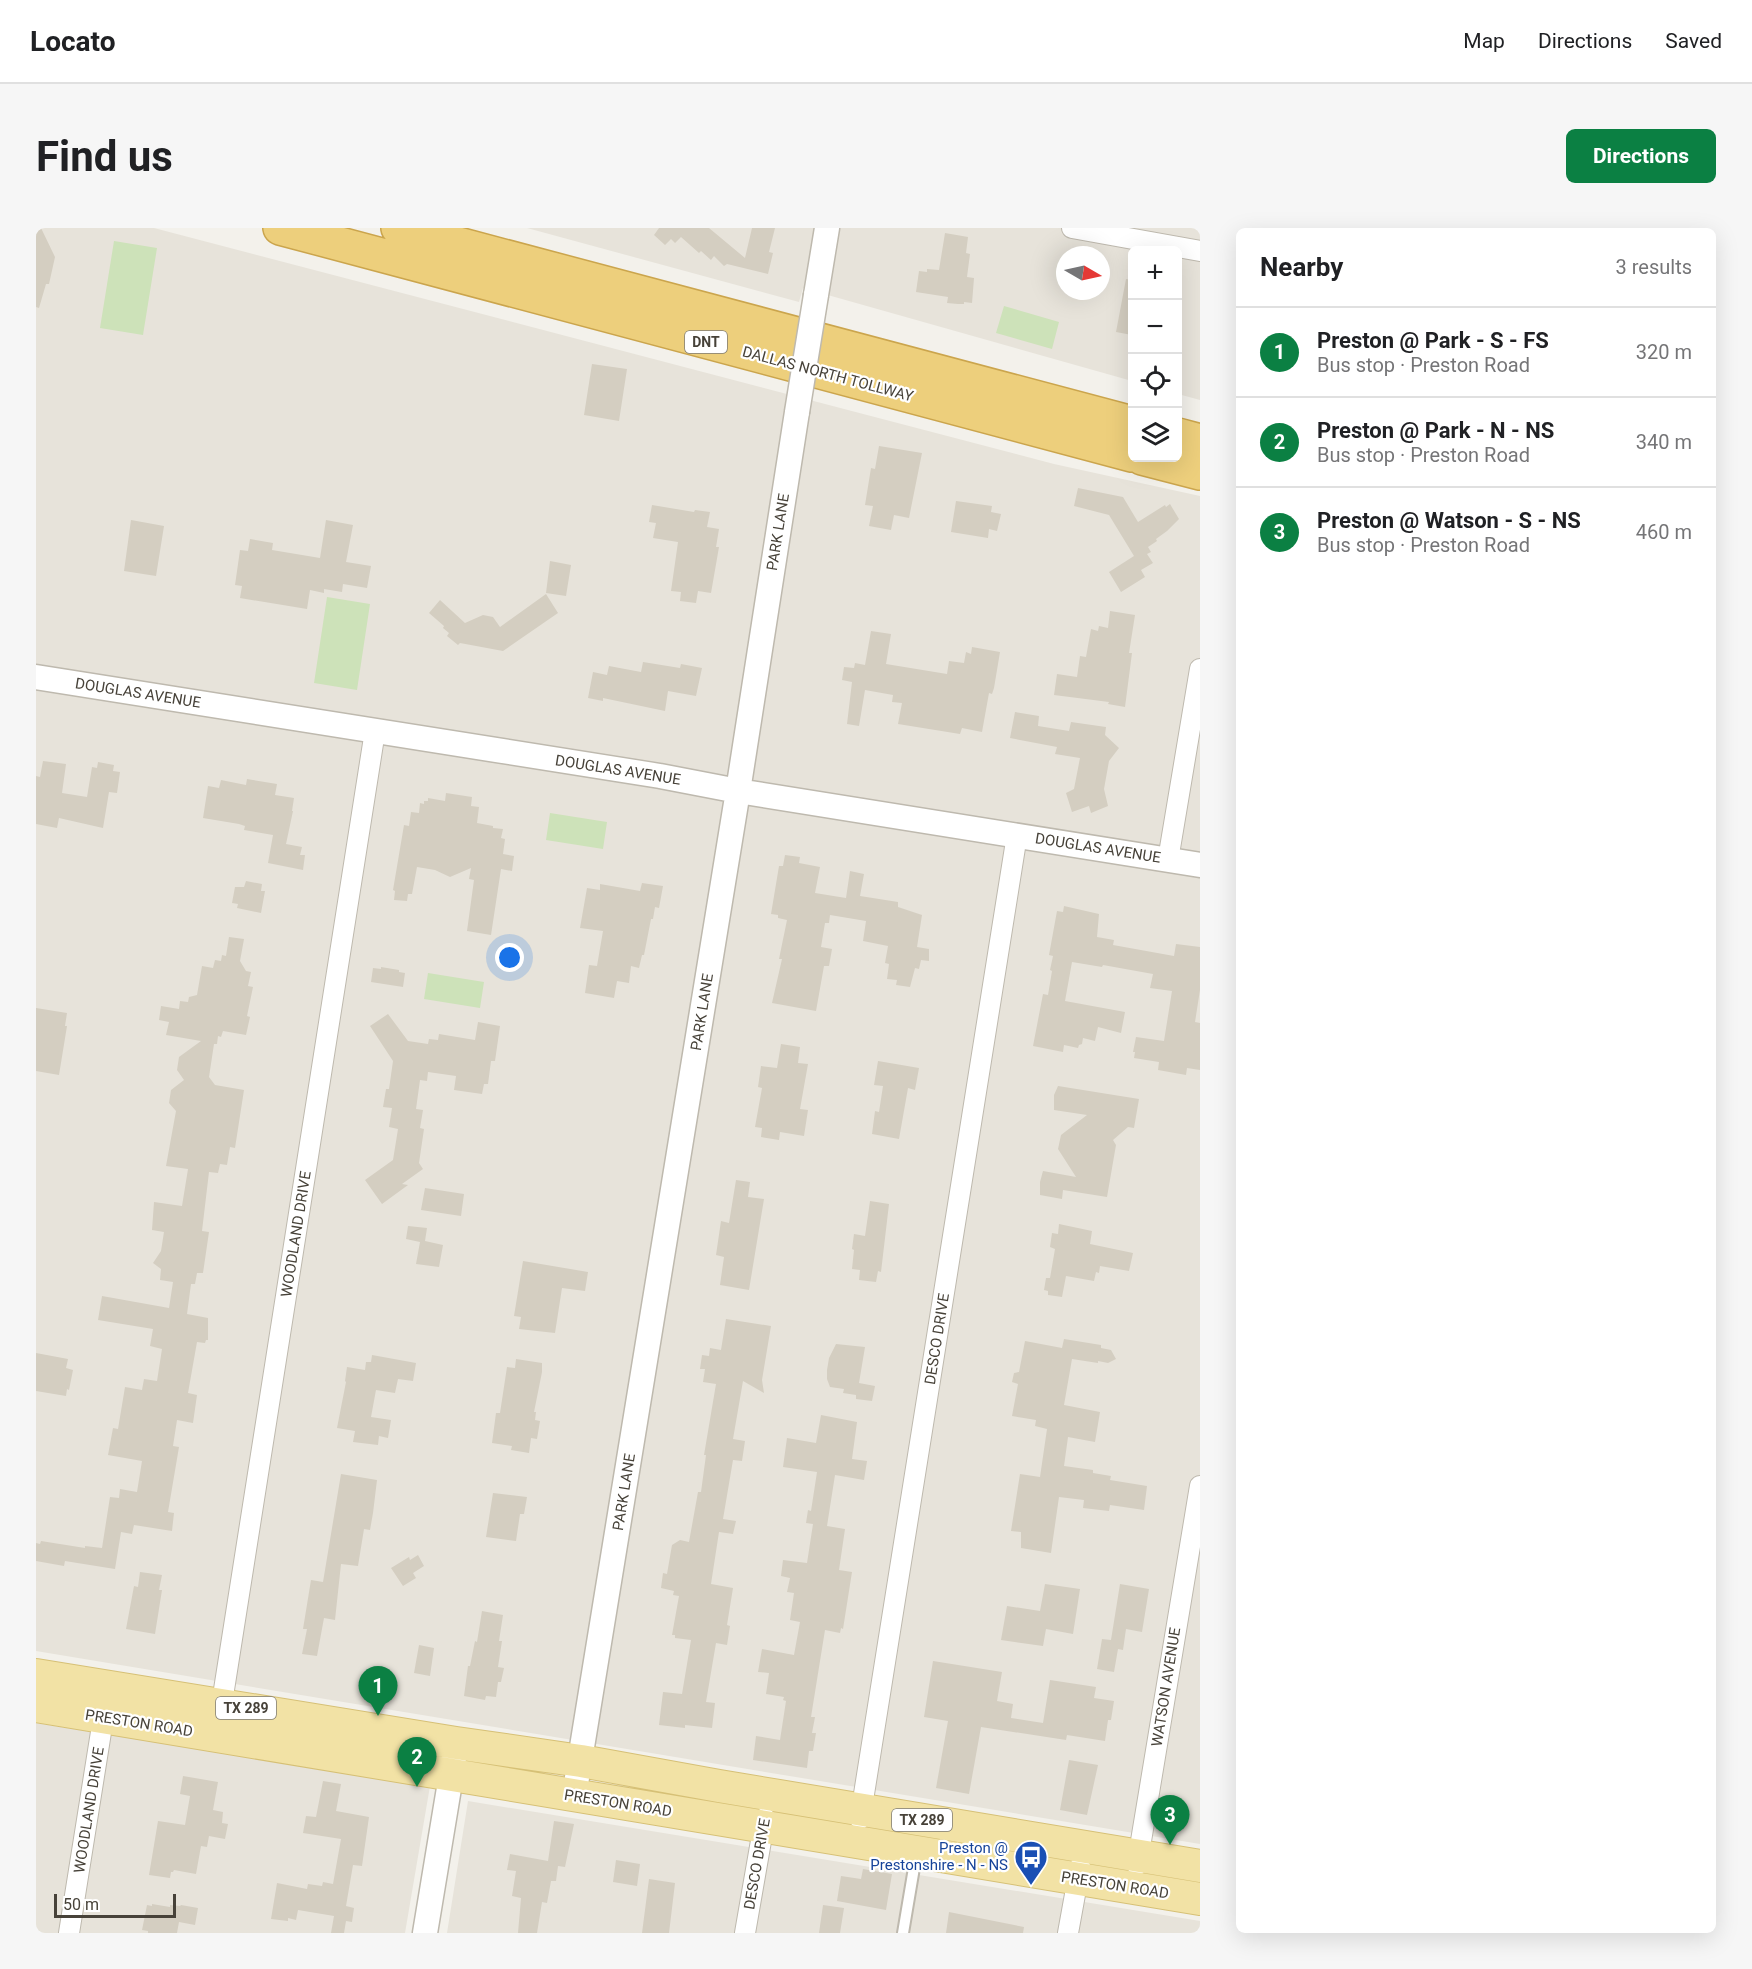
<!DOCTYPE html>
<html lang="en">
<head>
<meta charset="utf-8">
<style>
  :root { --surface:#fff; --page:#f6f6f6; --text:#202124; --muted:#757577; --line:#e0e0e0; --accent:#0b8043 }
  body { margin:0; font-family:Roboto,sans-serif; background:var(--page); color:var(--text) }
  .controls { position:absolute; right:18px; top:18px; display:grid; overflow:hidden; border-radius:9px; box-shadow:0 6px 24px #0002 }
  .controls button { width:54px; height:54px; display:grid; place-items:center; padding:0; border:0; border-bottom:2px solid var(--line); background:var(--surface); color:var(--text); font:30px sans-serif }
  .compass { position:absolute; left:1020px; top:18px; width:54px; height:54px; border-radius:50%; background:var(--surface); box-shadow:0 6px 24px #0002; rotate:99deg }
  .scale { position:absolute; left:18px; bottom:15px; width:122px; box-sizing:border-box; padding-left:6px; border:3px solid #474239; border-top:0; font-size:16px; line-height:21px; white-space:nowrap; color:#474239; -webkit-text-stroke:4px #fff; paint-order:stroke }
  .you { position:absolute; left:474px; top:730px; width:21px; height:21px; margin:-15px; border:4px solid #fff; border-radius:50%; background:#1a73e8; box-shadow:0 0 0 9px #1a73e833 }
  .badge { display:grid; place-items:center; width:39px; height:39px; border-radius:50%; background:var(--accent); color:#fff; font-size:20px; font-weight:700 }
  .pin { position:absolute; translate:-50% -50px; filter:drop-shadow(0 2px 3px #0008) }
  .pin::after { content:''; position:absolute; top:32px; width:21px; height:18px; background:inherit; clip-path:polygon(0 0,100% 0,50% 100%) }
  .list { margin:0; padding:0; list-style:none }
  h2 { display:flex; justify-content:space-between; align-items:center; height:78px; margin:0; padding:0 24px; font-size:26px }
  h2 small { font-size:20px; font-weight:400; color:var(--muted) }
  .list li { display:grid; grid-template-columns:39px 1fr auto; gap:18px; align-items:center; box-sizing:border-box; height:90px; padding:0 24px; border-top:2px solid var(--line) }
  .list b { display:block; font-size:22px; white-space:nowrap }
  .list p { margin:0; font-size:20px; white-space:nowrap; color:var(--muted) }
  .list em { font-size:20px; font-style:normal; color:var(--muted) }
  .icon { flex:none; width:33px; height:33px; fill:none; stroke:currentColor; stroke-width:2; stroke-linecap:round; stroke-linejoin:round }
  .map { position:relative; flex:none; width:1164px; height:1705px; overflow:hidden; border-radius:9px }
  header { display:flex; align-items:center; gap:36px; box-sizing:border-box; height:84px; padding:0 30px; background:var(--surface); border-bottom:2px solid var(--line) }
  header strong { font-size:28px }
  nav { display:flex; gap:33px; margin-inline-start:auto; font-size:21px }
  .intro { display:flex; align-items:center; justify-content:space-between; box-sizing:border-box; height:144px; padding:0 36px }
  h1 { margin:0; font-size:42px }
  .button { padding:15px 27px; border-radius:9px; background:var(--accent); color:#fff; font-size:21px; font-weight:700 }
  main { display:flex; gap:36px; padding:0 36px }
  aside { flex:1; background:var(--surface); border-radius:9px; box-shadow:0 6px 24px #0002 }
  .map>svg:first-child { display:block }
  .residential { fill:#e7e3da; fill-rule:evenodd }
  .green { fill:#cde2b9 }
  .building { fill:#d4cec1 }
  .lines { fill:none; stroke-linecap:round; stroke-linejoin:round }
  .service-casing { stroke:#beb9ae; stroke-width:14 }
  .minor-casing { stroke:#beb9ae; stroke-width:22 }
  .tertiary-casing { stroke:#beb9ae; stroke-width:27 }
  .primary-casing { stroke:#d6c076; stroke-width:34 }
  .motorway-casing { stroke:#cba54d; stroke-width:36 }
  .service { stroke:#fff; stroke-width:10 }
  .minor { stroke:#fff; stroke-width:20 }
  .tertiary { stroke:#fff; stroke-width:24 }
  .primary { stroke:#f2e2a5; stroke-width:32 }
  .motorway { stroke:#edcf7c; stroke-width:33 }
  .tertiary-bridge-casing { stroke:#beb9ae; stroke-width:27; stroke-linecap:butt }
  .tertiary-bridge { stroke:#fff; stroke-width:24 }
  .labels { text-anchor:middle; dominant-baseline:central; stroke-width:4.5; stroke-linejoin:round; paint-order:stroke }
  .shield { fill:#fff; stroke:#7e7b74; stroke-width:1.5 }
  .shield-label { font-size:14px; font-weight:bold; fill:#474239 }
  .street-label { font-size:15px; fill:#474239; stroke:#fff }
  .transit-label { font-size:15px; fill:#164399; stroke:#fff; text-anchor:end }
</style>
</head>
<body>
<header>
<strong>Locato</strong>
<nav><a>Map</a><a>Directions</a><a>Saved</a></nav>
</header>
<div class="intro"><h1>Find us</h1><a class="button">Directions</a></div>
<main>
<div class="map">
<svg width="1164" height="1705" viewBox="0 0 1164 1705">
  <rect width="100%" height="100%" fill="#f3f1eb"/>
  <!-- residential -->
  <path class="residential" d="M0,0H118L1018,236L1164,268V1616L0,1423Z
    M491,0H1164V172L1142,166V22H1096V153L767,60L763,74ZM1029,27H1065V63H1029Z
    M0,1495L394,1558L369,1705H0Z
    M432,1573L1164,1693V1705H411Z"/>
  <!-- green -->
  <path class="green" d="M78,13L121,20L107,107L64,100Z
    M968,78L1023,94L1016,121L960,105Z
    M291,369L334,376L321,462L278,455Z
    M514,585L571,594L567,621L510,612Z
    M392,745L448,754L444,780L388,771Z"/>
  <!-- building -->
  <path class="building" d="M0,0H5L19,29L13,56H10L3,80L0,79Z
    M623,0H673L709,30L716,0H739L733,24L737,25L732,46L691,36L688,38L678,28L675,32L665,23L663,25L645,9L639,15L635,11L629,17L618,7Z
    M909,5L932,9L930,25L934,26L931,49L938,50L936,75L928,74V76H922L911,75L912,69L880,64L883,43L891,44V41L903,42Z
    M1090,51L1096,52V107L1080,104Z
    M556,136L591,141L583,193L548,187Z
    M843,218L886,225L873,290L858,287L855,302L833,298L837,278L829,277L835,240L839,241Z
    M1042,260L1087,269L1102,294L1129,277L1130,279L1134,276L1143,291L1131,303L1120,311L1121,313L1112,319L1115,324L1111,326L1117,335L1105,342L1109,349L1085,364L1073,344L1098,328L1073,287L1038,278Z
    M920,273L956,278L955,284L965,286L961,303L953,301L952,310L915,304Z
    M616,277L658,284L659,282L674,284L671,299L683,301L680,319H683L675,365L662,363L660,375L644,373L645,364L635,363L642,314L617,310L620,295L613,294Z
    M95,292L128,298L120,348L88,343Z
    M290,292L317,297L310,334L335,338L331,360L307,356L306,364L288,361V365L274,362L271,381L204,370L206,358L199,357L204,322L212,323L214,311L237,315L236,322L284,330Z
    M514,333L535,337L530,368L510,365Z
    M510,366L522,385L467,423L424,415L422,417L411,408L413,405L407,400L408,398L393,385L404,372L429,395L447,387L457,389L464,399Z
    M1074,383L1099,387L1093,425H1096L1089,479L1072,476L1073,474L1018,467L1021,446L1041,449L1044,428L1050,429L1055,401L1062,403L1063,398L1072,400Z
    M835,403L855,406L850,436L911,446L913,433L928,435L930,424L935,426L936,419L964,424L958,460L956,466L953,465L946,504L926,500L924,506L862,496L866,475L856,474L857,467L829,462L823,498L811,496L816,454L806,452L808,439L818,440L819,435L829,437Z
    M607,434L644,440L645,436L666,440L660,468L632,463L629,483L567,470V473L552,470L557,444L571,447L573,438L605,444Z
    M979,484L1003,488L1002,498L1033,503L1035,494L1070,499L1069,507L1083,520L1073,533L1068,561L1072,578L1055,585L1053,578L1036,584L1030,565L1038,561L1044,530L1019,526L1021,519L974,510Z
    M7,533L30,536L26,565L51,569L56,539L61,540L62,534L78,537L77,543L84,544L81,565L73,564L67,600L23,590L21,600L0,596V548L4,549Z
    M211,551L241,556L239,567L258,570L256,583H257L250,616L266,619L264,627H269L267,642L232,635L237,607L208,602L209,598L203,596L167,590L172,558L183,560L185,552L210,557Z
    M410,565L436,569L435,578L443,579L441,595L457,598V600L467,601L465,610L469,611L467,626L478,628L476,643L465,641L455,707L431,703L438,652L433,651L435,640L414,649L399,642L381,639L376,666H372L371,673L358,672L359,663L357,662L368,597L373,598L375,584L383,585L384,575L388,576V573H392V570L409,573Z
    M749,627L764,629L763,635L784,639L779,665L810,670L814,643L828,646L824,668L862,674V679L886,687L881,719L893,721V733L885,732L883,741L879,740L874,759L860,757L861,752L851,751L853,736L849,735L852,718L827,713L830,693L794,687L793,695H789L785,719L796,721L793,738H788L780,783L736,775L746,731H743L751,692L742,690V687L735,686L743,638H747Z
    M210,653L226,656L225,663H229L225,685L201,680L202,676L196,675L199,659H208Z
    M606,655L627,658L623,680L619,679L617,691H615L608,727H606L603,740L595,738L593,755L581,753L578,770L549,765L553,737L561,738L567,703L544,700L551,660L564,662V656L604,663Z
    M1028,678L1063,686L1061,709L1078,712L1077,717L1138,728L1140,716L1164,719V762L1159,794L1164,795V842L1151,840L1150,847L1122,842L1123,834L1098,830L1099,824H1097L1100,809L1128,813L1136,763L1114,760L1117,746L1067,737L1066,739L1036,734L1029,773L1089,784L1085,805L1062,799L1059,813L1047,810L1046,816L1043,817L1042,820L1028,817L1027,824L997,818L1007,766L1012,767L1016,743L1014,742L1017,728L1013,727L1021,683L1027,684Z
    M193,709L208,711L204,733L210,743L215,744L212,758L217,759L211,788L214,789L210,807L187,803L185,809L182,808L181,816H178L173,849L179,857L208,862L199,920L194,919L191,937L184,936L182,945L173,944L166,1003L173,1004L167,1045H161L159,1056H155L151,1086L172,1090V1112H170L169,1115L161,1114L152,1165L161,1167L157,1195L141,1192L137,1218L143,1219L132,1284L138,1285L136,1303L98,1297L96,1306L85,1304L79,1341L29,1333L28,1338L0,1333V1315L4,1316L5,1313L49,1320V1318L66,1320L74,1269L83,1270L84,1261L101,1264L106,1233L72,1227L77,1200L82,1201L89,1159L106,1162L108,1151L121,1153L126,1121L114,1118L117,1101L62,1092L66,1068L133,1080L137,1054L124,1052L125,1041L117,1035L125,1023L128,1004L116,1002L118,974L146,978L152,941L130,938L140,883L133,875L135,862L148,852L141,842L143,829L165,813L130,807L133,794L123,792L125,778L143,781L144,773L152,774L153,769L161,767L166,738L177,740L179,732L185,733L186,727L190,728Z
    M345,739L363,742V744L369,745L367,759L335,754L337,740L345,741Z
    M0,780L31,785L29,798H31L23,847L0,843Z
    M352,786L372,813L392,816L393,811L402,812L403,806L439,812L442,794L464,798L459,833H455L452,856H448L446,866L418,862L420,848L392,844L391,853L384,852L380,881L387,882L384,900L388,901L383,935L387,941L366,956L372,957L346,976L329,952L357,932L362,901L353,899L356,880L347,879L350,861H353L357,833L334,798Z
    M745,816L764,819L762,835L772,836L764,881L772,882L768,908L744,904L743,912L725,909L726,900L719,899L726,860L722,859L725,838L741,840Z
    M842,833L883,840L879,862L872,860L863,911L836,906L839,883L843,884L847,858L838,857Z
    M1022,858L1103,871L1098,900L1092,899L1077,912L1080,917L1071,969L1027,962L1026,971L1004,967V954L1007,943L1040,949L1022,921L1025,907L1051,887L1018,882V867Z
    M700,952L714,954L712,969L728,971L713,1062L684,1057L688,1029L680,1027L685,993L693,995Z
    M389,960L428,966L425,988L385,982Z
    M834,973L853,976L845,1044L842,1043L840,1054L823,1052L824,1042L816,1041L818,1022L816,1021L818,1006L829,1008Z
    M1023,996L1056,1003L1054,1016L1097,1025L1093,1043L1064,1038L1063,1045L1060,1044L1058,1053L1030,1048L1026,1069L1012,1067V1063L1008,1062L1010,1050H1014L1019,1021L1014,1019L1016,1005L1022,1006Z
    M372,998L391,1000L389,1013L407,1017L403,1039L380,1036L384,1014L370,1011Z
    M487,1033L552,1044L549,1063L526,1060L519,1105L483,1101L485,1089L478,1088Z
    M690,1091L735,1098L726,1152L728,1165L707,1153L697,1211L709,1213L706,1233L697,1232L687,1291L700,1293L697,1306L683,1304L675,1356L697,1360L691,1397L694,1398L691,1417L680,1415L670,1474L679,1475L676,1500L649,1497V1500L623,1497L627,1464L646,1466L655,1412L639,1410V1407H636L643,1368L637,1367L638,1363L625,1360L627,1345L631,1346L636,1317L644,1312L653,1314L662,1264H665L670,1227H668L680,1156L667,1154L669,1141H664L666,1127L673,1128L674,1120L685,1122Z
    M1028,1111L1065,1117V1120L1075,1122L1080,1131L1072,1135L1062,1133V1135L1036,1131L1028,1177L1064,1184L1059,1214L1032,1209L1028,1238L1057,1242V1245L1075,1248L1074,1252L1111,1258L1108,1282L1074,1277L1073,1283L1047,1280L1048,1272L1023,1269L1015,1325L985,1320V1304L975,1303L984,1246L1004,1249L1011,1201L999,1198L1000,1192L976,1188L982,1156L976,1154L978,1145L983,1144L989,1113L1026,1120Z
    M800,1116L829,1119L823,1155L839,1158L836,1173L820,1171V1167L807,1165L808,1161L794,1159L791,1151V1142L793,1130Z
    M0,1125L32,1131L30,1140L37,1142L33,1162L31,1161L30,1168L0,1163Z
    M336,1127L380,1135L377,1153L362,1151L359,1165L340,1162L335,1189L355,1192L352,1210L343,1208L342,1217L317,1214L319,1203L301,1200L310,1154L309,1153L311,1139L329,1142L330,1134H335Z
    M480,1131L506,1135V1144L498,1184H500L499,1192L504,1193L501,1211L495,1210L493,1225L475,1222L476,1218L456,1215L460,1185H464L471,1139L479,1140Z
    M785,1187L821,1194L816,1231L831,1233L828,1252L799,1247L791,1298L809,1301L803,1342L816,1344L807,1401L805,1400L804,1405L789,1402L775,1489H779L776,1505H780L777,1523H773L771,1540L717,1532L720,1508L744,1512L750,1473L747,1472L748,1469L730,1466L733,1445L722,1444L726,1421L758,1427L764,1394L754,1392L758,1365L751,1364L754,1350L745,1348L747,1332L771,1335L777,1296L770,1295L772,1282L775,1283L781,1244L747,1239L751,1210L780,1215Z
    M305,1246L341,1252L337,1285L334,1302L328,1301L322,1338L305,1336L299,1392L288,1390L281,1428L266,1426L271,1401H267L275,1352L287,1354Z
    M457,1265L491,1269L488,1286H484L480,1313L450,1309Z
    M382,1327L388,1338L377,1345L380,1350L367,1358L355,1340L373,1329L374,1332Z
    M104,1344L126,1347L123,1362H126L119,1406L90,1401L98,1358L102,1359Z
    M1009,1356L1044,1361L1037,1406L1010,1401L1007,1418L965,1412L971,1378L1004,1383Z
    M1084,1356L1113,1361L1106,1404L1090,1401L1087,1422L1082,1421L1078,1444L1061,1441L1066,1411L1075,1412Z
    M446,1383L467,1387L463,1413H466L462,1439L468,1440L465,1454H462L460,1469L450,1468L449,1472L428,1468L432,1438H434L439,1413L441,1414Z
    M383,1417L398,1420L394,1448L378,1445Z
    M897,1433L966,1444L961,1473L977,1476L975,1490L1007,1495L1014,1452L1060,1459L1058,1470L1078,1473L1075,1492H1072L1069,1513L1031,1507L1030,1512L945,1499L933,1566L900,1560L912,1493L888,1489Z
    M1033,1532L1062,1537L1051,1587L1024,1582Z
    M147,1548L182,1554L177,1582L187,1584L186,1595L192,1596L189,1611L173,1608L171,1619L165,1618L160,1646L138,1642L137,1644H135L134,1650L113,1647L122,1593L149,1597L154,1568L144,1566Z
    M287,1553L305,1556L300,1583L333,1589L326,1638L317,1637L310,1678L318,1680L316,1694L310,1693L308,1705H295L298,1688L262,1682L260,1692L252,1690V1693L235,1691L241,1655L271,1661L272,1656L286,1658L287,1654L297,1656L305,1611L267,1605L270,1588L280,1589Z
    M518,1593L538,1596L529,1639L522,1638L520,1653H515L511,1675L506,1674L501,1705H482L485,1670L476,1668L480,1643L471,1642L474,1626L512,1633Z
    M580,1632L604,1636L601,1658L577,1654Z
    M827,1641L856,1646L850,1682L801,1673L805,1648L825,1651Z
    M613,1651L639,1655L633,1705H606Z
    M116,1676L134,1679V1677L144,1678L145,1677L162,1680L159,1697L143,1694L141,1705H112V1703L106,1702L111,1677L116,1678Z
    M787,1677L808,1680L804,1705H783Z
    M913,1684L988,1699L987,1705H910Z"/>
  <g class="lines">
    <defs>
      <path id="service" d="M867,1705L880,1628"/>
      <path id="minor" d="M1036,0L1164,23
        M1132,632L1164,441
        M184,1487L339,503
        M824,1591L981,607
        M1101,1637L1164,1258
        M33,1705L69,1479
        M709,1705L729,1590
        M1032,1705L1044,1639"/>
      <path id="tertiary" d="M780,67L791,0
        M0,449L624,548L702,563L1164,637
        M538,1568L702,563L761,184
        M389,1705L418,1530"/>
      <path id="primary" d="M0,1447L420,1515L545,1533L683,1558L1164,1638
        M0,1478L1164,1671"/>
      <path id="motorway" d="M244,0L1096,227
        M362,0L1096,195
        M1142,207L1164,213
        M1106,230L1164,245"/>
    </defs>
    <!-- service casing -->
    <use href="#service" class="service-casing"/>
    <!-- minor casing -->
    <use href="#minor" class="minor-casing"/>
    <!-- tertiary casing -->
    <use href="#tertiary" class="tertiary-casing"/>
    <!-- primary casing -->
    <use href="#primary" class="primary-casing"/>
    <!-- motorway casing -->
    <use href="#motorway" class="motorway-casing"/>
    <!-- service -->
    <use href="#service" class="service"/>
    <!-- minor -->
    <use href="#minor" class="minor"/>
    <!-- tertiary -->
    <use href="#tertiary" class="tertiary"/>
    <!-- primary -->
    <use href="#primary" class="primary"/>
    <!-- motorway -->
    <use href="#motorway" class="motorway"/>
    <defs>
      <path id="tertiary-bridge" d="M761,184L780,67"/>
    </defs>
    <!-- tertiary-bridge casing -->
    <use href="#tertiary-bridge" class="tertiary-bridge-casing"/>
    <!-- tertiary-bridge -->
    <use href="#tertiary-bridge" class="tertiary-bridge"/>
  </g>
  <!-- icons -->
  <defs>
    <symbol id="bus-pin" viewBox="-11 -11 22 30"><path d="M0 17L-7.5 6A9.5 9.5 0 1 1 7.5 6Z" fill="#1a4fb4" stroke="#fff"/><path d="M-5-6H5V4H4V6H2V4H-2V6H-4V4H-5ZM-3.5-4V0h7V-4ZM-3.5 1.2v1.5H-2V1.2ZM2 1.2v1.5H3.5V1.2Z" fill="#fff"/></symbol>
  </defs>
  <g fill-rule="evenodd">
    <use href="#bus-pin" x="976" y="1610" width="38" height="52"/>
  </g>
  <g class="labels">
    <!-- shield labels -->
    <g class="shield">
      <rect x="649" y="103" width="42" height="22" rx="4.5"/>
      <rect x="180" y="1469" width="60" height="22" rx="4.5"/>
      <rect x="856" y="1581" width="60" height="22" rx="4.5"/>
    </g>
    <g class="shield-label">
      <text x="670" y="114">DNT</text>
      <text x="210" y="1480">TX 289</text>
      <text x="886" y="1592">TX 289</text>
    </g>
    <!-- street labels -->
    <g class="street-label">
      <text transform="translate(792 146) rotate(15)">DALLAS NORTH TOLLWAY</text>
      <text transform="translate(742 304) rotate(-81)">PARK LANE</text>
      <text transform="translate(102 465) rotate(9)">DOUGLAS AVENUE</text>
      <text transform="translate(582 542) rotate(9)">DOUGLAS AVENUE</text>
      <text transform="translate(1062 620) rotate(9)">DOUGLAS AVENUE</text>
      <text transform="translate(666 784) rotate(-81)">PARK LANE</text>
      <text transform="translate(260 1006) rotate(-81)">WOODLAND DRIVE</text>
      <text transform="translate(901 1111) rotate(-81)">DESCO DRIVE</text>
      <text transform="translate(588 1264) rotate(-81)">PARK LANE</text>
      <text transform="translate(1130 1459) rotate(-81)">WATSON AVENUE</text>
      <text transform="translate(103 1495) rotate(9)">PRESTON ROAD</text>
      <text transform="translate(582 1575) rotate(9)">PRESTON ROAD</text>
      <text transform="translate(53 1582) rotate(-81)">WOODLAND DRIVE</text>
      <text transform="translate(721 1636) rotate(-80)">DESCO DRIVE</text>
      <text transform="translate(1079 1657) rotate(9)">PRESTON ROAD</text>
    </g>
    <!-- transit labels -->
    <g class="transit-label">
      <text x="972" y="1620">Preston @<tspan x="972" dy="17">Prestonshire - N - NS</tspan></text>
    </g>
  </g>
</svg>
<div class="controls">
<button>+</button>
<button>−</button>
<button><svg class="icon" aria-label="locate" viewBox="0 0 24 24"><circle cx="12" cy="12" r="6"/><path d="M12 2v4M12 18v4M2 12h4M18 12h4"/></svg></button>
<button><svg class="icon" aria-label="layers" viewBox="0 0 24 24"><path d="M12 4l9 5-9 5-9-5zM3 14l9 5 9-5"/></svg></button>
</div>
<svg class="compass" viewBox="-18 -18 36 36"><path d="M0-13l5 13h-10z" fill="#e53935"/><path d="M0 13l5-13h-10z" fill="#757577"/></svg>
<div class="scale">50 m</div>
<div class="you"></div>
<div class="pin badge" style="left:342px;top:1488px">1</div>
<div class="pin badge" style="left:381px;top:1559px">2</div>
<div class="pin badge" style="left:1134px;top:1617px">3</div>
</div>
<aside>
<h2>Nearby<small>3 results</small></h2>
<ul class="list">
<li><span class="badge">1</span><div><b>Preston @ Park - S - FS</b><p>Bus stop · Preston Road</p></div><em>320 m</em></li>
<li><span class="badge">2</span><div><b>Preston @ Park - N - NS</b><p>Bus stop · Preston Road</p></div><em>340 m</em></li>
<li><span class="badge">3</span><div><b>Preston @ Watson - S - NS</b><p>Bus stop · Preston Road</p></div><em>460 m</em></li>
</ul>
</aside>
</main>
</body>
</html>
